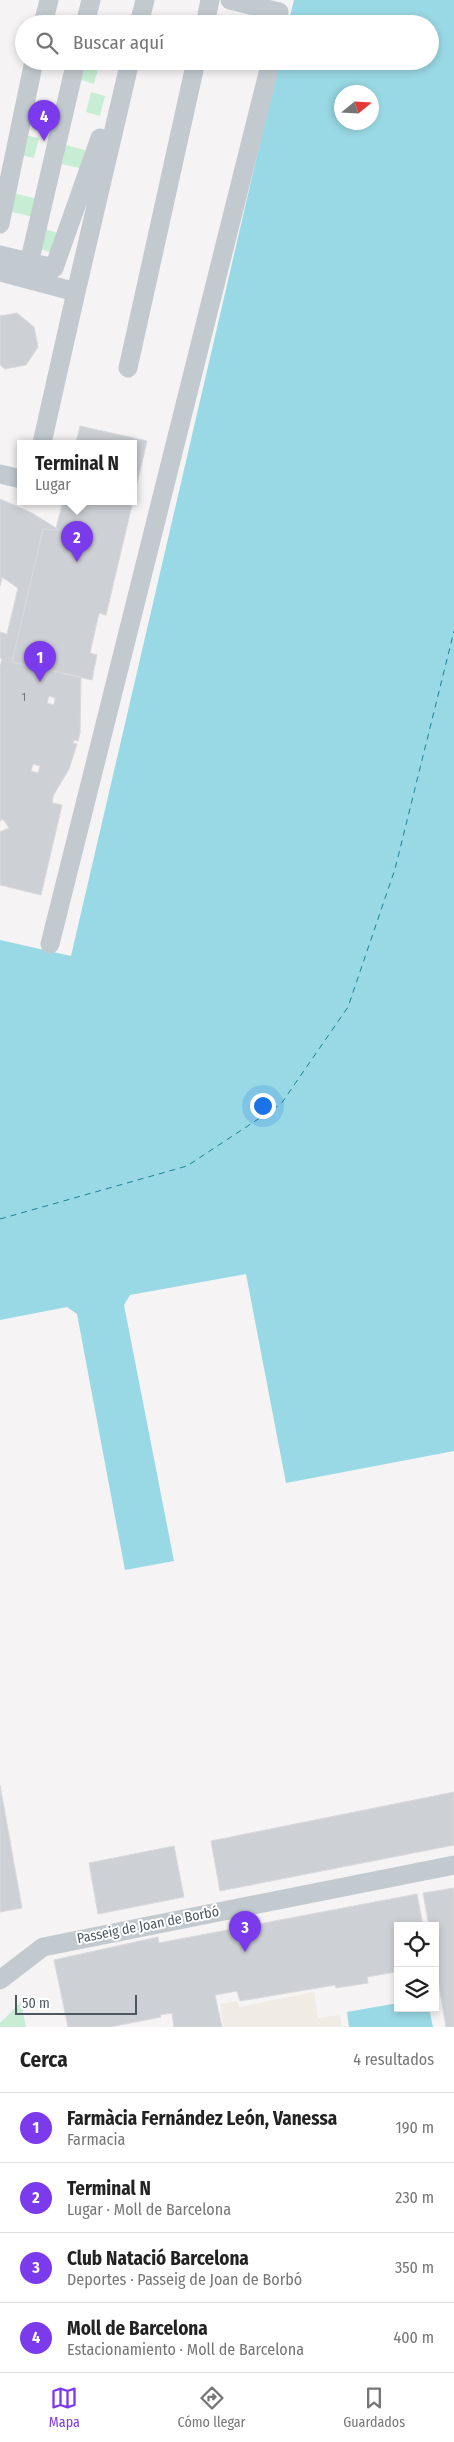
<!DOCTYPE html>
<html lang="es">
<head>
<meta charset="utf-8">
<style>
  :root { --surface:#fff; --page:#f6f6f6; --text:#222; --muted:#767676; --line:#e0e0e0; --accent:#7c3aed }
  body { margin:0; font-family:"Fira Sans Condensed",sans-serif; background:var(--page); color:var(--text) }
  .controls { position:absolute; right:15px; bottom:15px; display:grid; overflow:hidden; border-radius:0px; box-shadow:0 2px 8px #0003 }
  .controls button { width:45px; height:45px; display:grid; place-items:center; padding:0; border:0; border-bottom:1px solid var(--line); background:var(--surface); color:var(--text); font:25px sans-serif }
  .compass { position:absolute; left:334px; top:85px; width:45px; height:45px; border-radius:50%; background:var(--surface); box-shadow:0 2px 8px #0003; rotate:72deg }
  .scale { position:absolute; left:15px; bottom:12px; width:122px; box-sizing:border-box; padding-left:5px; border:2px solid #4c575f; border-top:0; font-size:14px; line-height:18px; white-space:nowrap; color:#4c575f; -webkit-text-stroke:4px #fff; paint-order:stroke }
  .you { position:absolute; left:262px; top:1105px; width:18px; height:18px; margin:-12px; border:4px solid #fff; border-radius:50%; background:#1a73e8; box-shadow:0 0 0 8px #1a73e833 }
  .badge { display:grid; place-items:center; width:32px; height:32px; border-radius:50%; background:var(--accent); color:#fff; font-size:16px; font-weight:700 }
  .pin { position:absolute; translate:-50% -41px; filter:drop-shadow(0 1px 2px #0008) }
  .pin::after { content:''; position:absolute; top:26px; width:18px; height:15px; background:inherit; clip-path:polygon(0 0,100% 0,50% 100%) }
  .popup { position:absolute; left:17px; top:440px; width:120px; height:65px; box-sizing:border-box; display:grid; place-content:center; border-radius:0px; background:var(--surface); filter:drop-shadow(0 1px 4px #0005); font-size:16px; white-space:nowrap; color:var(--muted) }
  .popup b { font-size:19px; color:var(--text) }
  .popup::after { content:''; position:absolute; left:50%; top:100%; margin-left:-10px; border:10px solid transparent; border-top-color:var(--surface) }
  .list { margin:0; padding:0; list-style:none }
  h2 { display:flex; justify-content:space-between; align-items:center; height:65px; margin:0; padding:0 20px; font-size:21px }
  h2 small { font-size:16px; font-weight:400; color:var(--muted) }
  .list li { display:grid; grid-template-columns:32px 1fr auto; gap:15px; align-items:center; box-sizing:border-box; height:70px; padding:0 20px; border-top:1px solid var(--line) }
  .list b { display:block; font-size:19px; white-space:nowrap }
  .list p { margin:0; font-size:16px; white-space:nowrap; color:var(--muted) }
  .list em { font-size:16px; font-style:normal; color:var(--muted) }
  .icon { flex:none; width:28px; height:28px; fill:none; stroke:currentColor; stroke-width:2; stroke-linecap:round; stroke-linejoin:round }
  .map { position:relative; flex:none; width:454px; height:2027px; overflow:hidden }
  .search { position:absolute; background:var(--surface); box-shadow:0 2px 8px #0003; left:15px; right:15px; top:15px; height:55px; display:flex; align-items:center; gap:12px; box-sizing:border-box; padding:0 18px; border-radius:28px; color:var(--muted); font-size:19px }
  .sheet { height:345px; background:var(--surface) }
  nav { display:flex; justify-content:space-around; align-items:center; box-sizing:border-box; height:70px; border-top:1px solid var(--line); background:var(--surface); font-size:14px; color:var(--muted) }
  nav a { display:grid; justify-items:center; gap:2px }
  nav .on { color:var(--accent) }
  .map>svg:first-child { display:block }
  .green { fill:#c7edd4 }
  .sand { fill:#f0ece3 }
  .water { fill:#99d9e5; fill-rule:evenodd }
  .lines { fill:none; stroke-linecap:round; stroke-linejoin:round }
  .ferry { stroke:#1a8194; stroke-width:1; stroke-dasharray:6 5; stroke-linecap:butt }
  .building { fill:#cdd0d4; stroke:#d7d9dd; fill-rule:evenodd }
  .minor { stroke:#c2cad0; stroke-width:19 }
  .labels { text-anchor:middle; dominant-baseline:central; stroke-width:4; stroke-linejoin:round; paint-order:stroke }
  .number-label { font-size:11px; fill:#6c757c }
  .street-label { font-size:14px; fill:#4c575f; stroke:#fff }
</style>
</head>
<body>
<div class="map">
<svg width="454" height="2027" viewBox="0 0 454 2027">
  <rect width="100%" height="100%" fill="#f5f3f3"/>
  <!-- green -->
  <path class="green" d="M85,61L99,64L94,84L81,80Z
    M91,92L105,96L100,116L86,112Z
    M45,110L59,113L54,133L40,130Z
    M25,135L39,138L34,158L20,155Z
    M66,145L92,152L87,170L62,164Z
    M13,193L38,199L34,217L8,211Z
    M44,229L58,233L53,253L40,249Z
    M21,2002L26,2027H0V2023Z"/>
  <!-- sand -->
  <path class="sand" d="M314,1992L318,2018L340,2015L342,2027H224L220,2004L237,2001L239,2007Z"/>
  <!-- water -->
  <path class="water" d="M294,0H454V1451L286,1483L246,1274L130,1295L124,1305L174,1561L125,1570L77,1314L67,1307L0,1320V940L71,956L279,61H430V24H288ZM342,92H372V122H342Z
    M398,2003V2008H429L433,2027H349L347,2012Z"/>
  <g class="lines">
    <!-- ferry -->
    <path class="ferry" d="M0,1219L187,1166L281,1104L348,1007L395,869L454,631"/>
  </g>
  <!-- building -->
  <path class="building" d="M17,313L34,327L38,347L26,365L5,369L0,365V316Z
    M80,426L147,441L133,500V443H76Z
    M0,499L32,513L59,530L43,529L12,662L81,677L80,733L78,741L74,740L73,743L77,744L69,769L53,796L52,803L62,805L41,895L0,885V832L9,828L3,819L0,821V667L2,659L0,658V632L7,634L18,588L2,577L0,586ZM49,696L55,698L54,705L47,703ZM33,764L40,766L38,773L31,771Z
    M63,501H133L106,615L99,613L90,653L97,655L92,680L12,662L43,529L59,530L56,529Z
    M0,1785L22,1908L0,1912Z
    M454,1792V1845L220,1891L211,1841Z
    M174,1846L184,1897L98,1914L89,1863Z
    M454,1888V2027H446L435,1962V1926H429L423,1893Z
    M417,1894L423,1926H398V1977H396L395,1972L367,1977L368,1983L336,1988L335,1985L240,2001L237,1991L215,1995L222,2027H174L172,2013L160,2015L161,2017L110,2027H68L54,1960L158,1937L159,1943Z"/>
  <g class="lines">
    <!-- minor -->
    <path class="minor" d="M230,0L279,12
      M43,24L49,0
      M85,24L91,0
      M139,24L145,0
      M205,24L210,0
      M0,224L34,61
      M0,255L54,268L100,138
      M0,272L76,292L130,61
      M27,272L76,61
      M128,368L196,61
      M42,443L76,292
      M0,474L21,479
      M50,944L271,61
      M0,1980L43,1947L454,1865"/>
  </g>
  <g class="labels">
    <!-- number labels -->
    <g class="number-label">
      <text x="24" y="697">1</text>
    </g>
    <!-- street labels -->
    <g class="street-label">
      <text transform="translate(148 1925) rotate(-11)">Passeig de Joan de Borbó</text>
    </g>
  </g>
</svg>
<div class="controls">
<button><svg class="icon" aria-label="locate" viewBox="0 0 24 24"><circle cx="12" cy="12" r="6"/><path d="M12 2v4M12 18v4M2 12h4M18 12h4"/></svg></button>
<button><svg class="icon" aria-label="layers" viewBox="0 0 24 24"><path d="M12 4l9 5-9 5-9-5zM3 14l9 5 9-5"/></svg></button>
</div>
<svg class="compass" viewBox="-18 -18 36 36"><path d="M0-13l5 13h-10z" fill="#e53935"/><path d="M0 13l5-13h-10z" fill="#767676"/></svg>
<div class="scale">50 m</div>
<div class="you"></div>
<div class="pin badge" style="left:40px;top:682px">1</div>
<div class="pin badge" style="left:77px;top:562px">2</div>
<div class="popup"><b>Terminal N</b>Lugar</div>
<div class="pin badge" style="left:245px;top:1952px">3</div>
<div class="pin badge" style="left:44px;top:141px">4</div>
<div class="search"><svg class="icon" aria-label="search" viewBox="0 0 24 24"><circle cx="10" cy="10" r="6"/><path d="M15 15l6 6"/></svg>Buscar aquí</div>
</div>
<section class="sheet">
<h2>Cerca<small>4 resultados</small></h2>
<ul class="list">
<li><span class="badge">1</span><div><b>Farmàcia Fernández León, Vanessa</b><p>Farmacia</p></div><em>190 m</em></li>
<li><span class="badge">2</span><div><b>Terminal N</b><p>Lugar · Moll de Barcelona</p></div><em>230 m</em></li>
<li><span class="badge">3</span><div><b>Club Natació Barcelona</b><p>Deportes · Passeig de Joan de Borbó</p></div><em>350 m</em></li>
<li><span class="badge">4</span><div><b>Moll de Barcelona</b><p>Estacionamiento · Moll de Barcelona</p></div><em>400 m</em></li>
</ul>
</section>
<nav>
<a class="on"><svg class="icon" aria-label="map" viewBox="0 0 24 24"><path d="M3 6l6-2 6 2 6-2v14l-6 2-6-2-6 2zM9 4v14M15 6v14"/></svg>Mapa</a>
<a><svg class="icon" aria-label="directions" viewBox="0 0 24 24"><path d="M12 3l9 9-9 9-9-9zM9 14v-3h6M13 9l2 2-2 2"/></svg>Cómo llegar</a>
<a><svg class="icon" aria-label="saved" viewBox="0 0 24 24"><path d="M7 4h10v16l-5-4-5 4z"/></svg>Guardados</a>
</nav>
</body>
</html>
